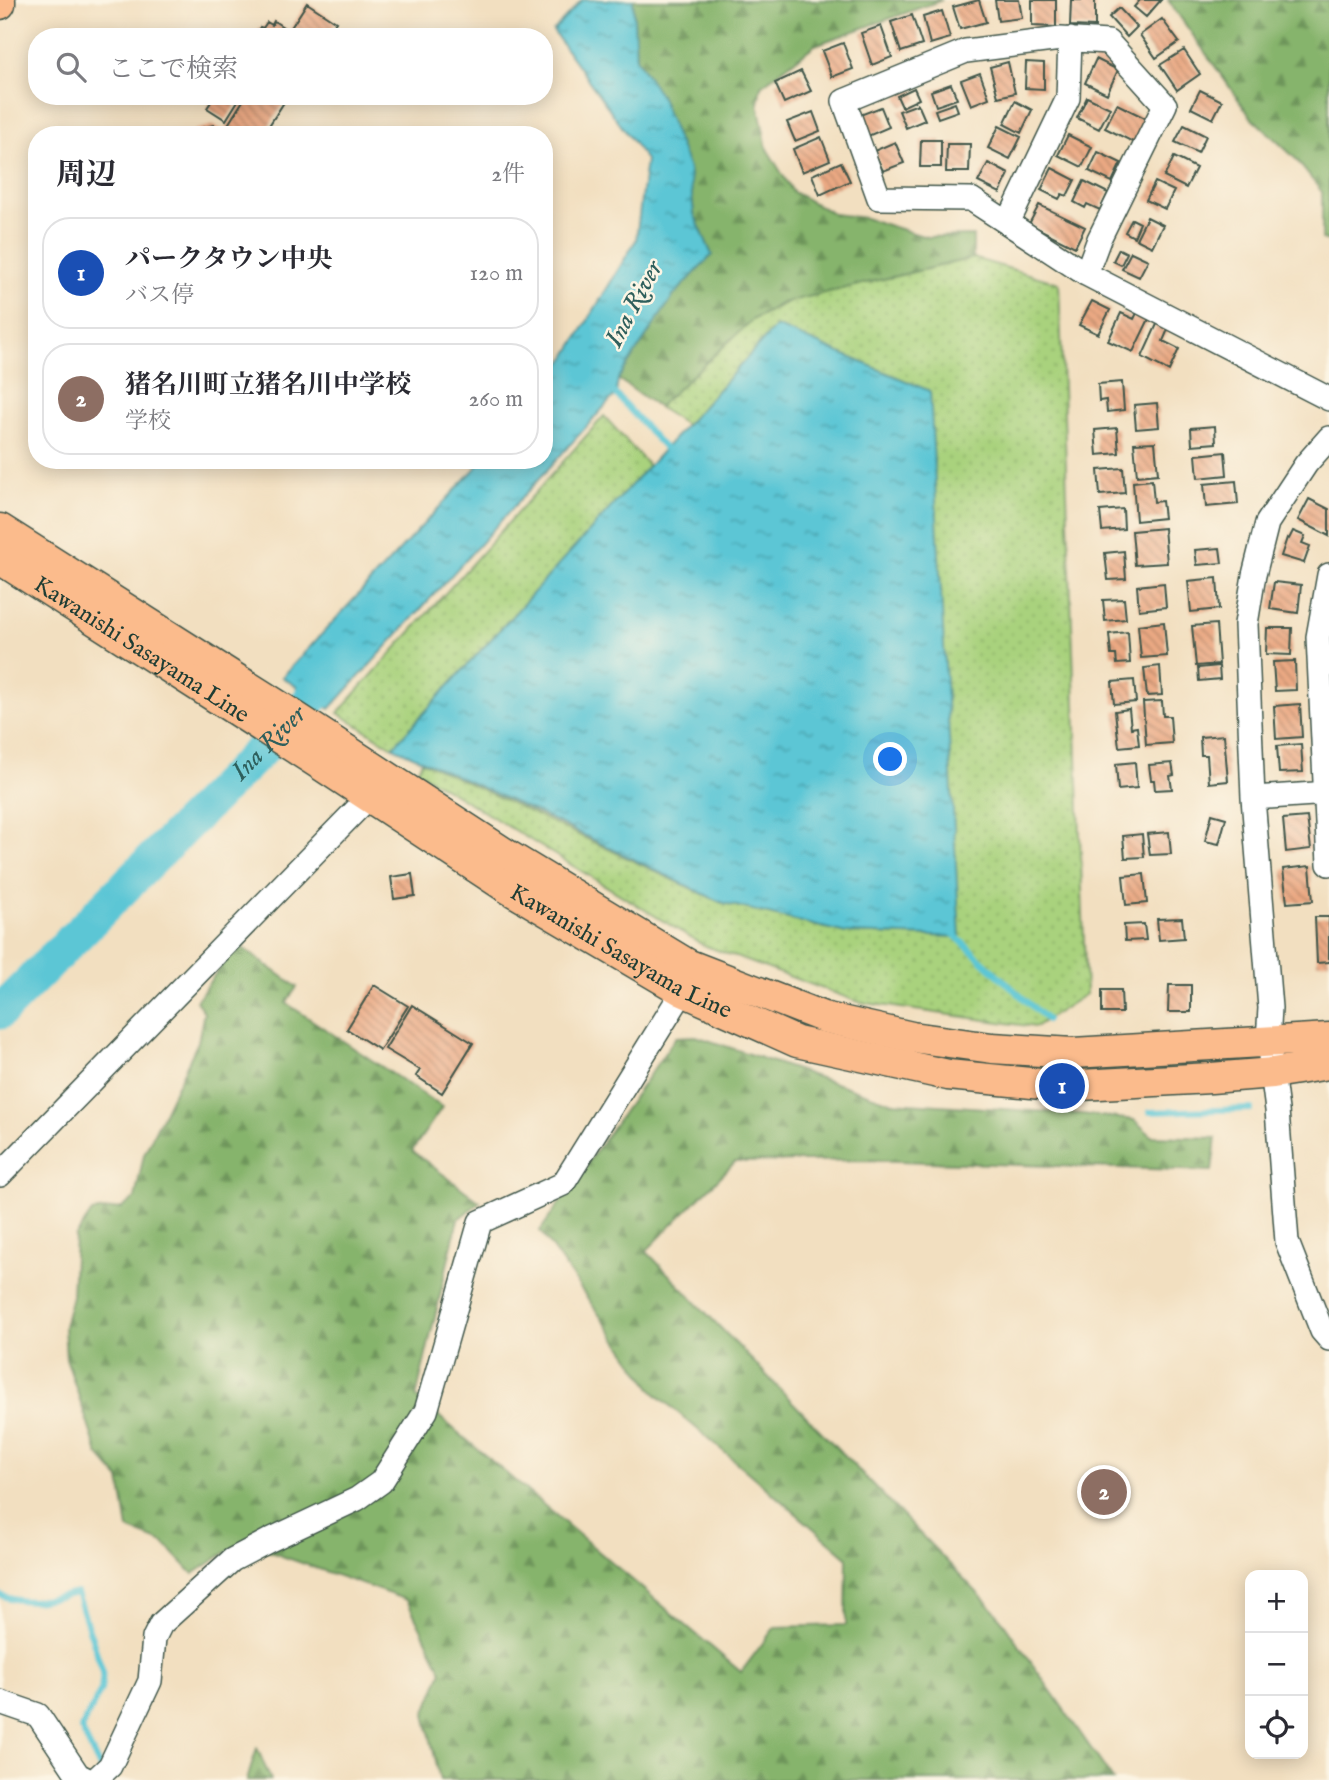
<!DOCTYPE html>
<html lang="ja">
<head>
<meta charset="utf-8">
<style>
  :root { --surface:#fff; --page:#f7f7f7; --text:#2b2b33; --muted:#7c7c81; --line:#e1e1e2; --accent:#db2777 }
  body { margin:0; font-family:"IM FELL English","Noto Serif JP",serif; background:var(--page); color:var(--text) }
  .controls { position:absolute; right:21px; bottom:21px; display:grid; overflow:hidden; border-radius:14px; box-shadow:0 4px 18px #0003 }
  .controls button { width:63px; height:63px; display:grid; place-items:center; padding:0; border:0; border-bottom:2px solid var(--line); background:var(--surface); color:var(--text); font:35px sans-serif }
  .you { position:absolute; left:891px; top:760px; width:24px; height:24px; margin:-18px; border:5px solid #fff; border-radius:50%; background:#1a73e8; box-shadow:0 0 0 10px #1a73e833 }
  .badge { display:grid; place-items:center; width:46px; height:46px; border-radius:50%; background:var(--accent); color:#fff; font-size:23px; font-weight:700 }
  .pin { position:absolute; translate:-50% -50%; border:4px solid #fff; box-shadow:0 2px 7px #0006 }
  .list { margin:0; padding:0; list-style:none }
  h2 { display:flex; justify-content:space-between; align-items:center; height:91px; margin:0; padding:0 28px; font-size:30px }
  h2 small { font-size:23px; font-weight:400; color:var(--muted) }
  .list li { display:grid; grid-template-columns:46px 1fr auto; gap:21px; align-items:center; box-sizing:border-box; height:112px; margin:0 14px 14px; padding:0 14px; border:2px solid var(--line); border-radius:28px }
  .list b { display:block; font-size:26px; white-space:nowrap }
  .list p { margin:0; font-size:23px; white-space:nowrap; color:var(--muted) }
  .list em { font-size:23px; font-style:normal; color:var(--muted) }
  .icon { flex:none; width:38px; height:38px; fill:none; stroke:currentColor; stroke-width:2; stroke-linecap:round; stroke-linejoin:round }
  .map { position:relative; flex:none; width:1329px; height:1780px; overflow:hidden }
  .search { position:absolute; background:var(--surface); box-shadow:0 4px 18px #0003; left:28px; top:28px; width:525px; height:77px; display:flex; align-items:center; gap:18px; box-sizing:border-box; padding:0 24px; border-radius:28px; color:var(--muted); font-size:26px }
  .panel { position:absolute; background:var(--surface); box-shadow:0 4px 18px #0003; left:28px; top:126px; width:525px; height:343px; border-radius:28px }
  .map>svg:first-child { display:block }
  .grass { fill:url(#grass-dots); stroke:#648858; stroke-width:2 }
  .forest { fill:url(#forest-firs); stroke:#527850; stroke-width:2 }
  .water { fill:url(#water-ripples); stroke:#3d8284; stroke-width:2 }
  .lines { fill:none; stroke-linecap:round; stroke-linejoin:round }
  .stream { stroke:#5bc6d5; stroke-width:6 }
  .river { stroke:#5bc6d5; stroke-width:35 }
  .building { fill:url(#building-back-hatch) }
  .minor-casing { stroke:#3f5549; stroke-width:26 }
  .major-casing { stroke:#3f5549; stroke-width:33 }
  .minor { stroke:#fff; stroke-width:23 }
  .major { stroke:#fbbb8c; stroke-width:30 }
  .labels { text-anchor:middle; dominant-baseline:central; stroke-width:5; stroke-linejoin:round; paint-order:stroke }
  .street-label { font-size:24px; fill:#1f3d34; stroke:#fcf5e5 }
  .water-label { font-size:26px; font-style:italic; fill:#2e5f5c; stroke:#fcf5e5 }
</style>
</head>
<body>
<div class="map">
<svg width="1329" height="1780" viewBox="0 0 1329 1780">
  <defs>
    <pattern id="grass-dots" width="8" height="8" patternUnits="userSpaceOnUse" patternTransform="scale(1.75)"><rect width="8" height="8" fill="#a9d27d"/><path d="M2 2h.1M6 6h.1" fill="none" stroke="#91b56d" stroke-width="1.8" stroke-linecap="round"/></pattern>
    <pattern id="forest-firs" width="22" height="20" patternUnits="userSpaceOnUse" patternTransform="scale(1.75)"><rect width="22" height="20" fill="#86b46c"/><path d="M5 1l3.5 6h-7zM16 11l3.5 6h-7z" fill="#6d945a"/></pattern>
    <pattern id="water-ripples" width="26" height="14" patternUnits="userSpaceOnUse" patternTransform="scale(1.75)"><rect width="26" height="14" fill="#5bc6d5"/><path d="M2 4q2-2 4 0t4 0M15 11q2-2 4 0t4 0" fill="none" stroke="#4ba2ae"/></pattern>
    <pattern id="building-back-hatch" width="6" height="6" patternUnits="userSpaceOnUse" patternTransform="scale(1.75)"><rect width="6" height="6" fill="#eba983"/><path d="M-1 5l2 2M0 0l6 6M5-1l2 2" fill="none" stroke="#be8b6c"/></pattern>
  </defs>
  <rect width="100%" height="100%" fill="#fcf5e5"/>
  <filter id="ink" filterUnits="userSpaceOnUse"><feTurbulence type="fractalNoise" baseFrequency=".0143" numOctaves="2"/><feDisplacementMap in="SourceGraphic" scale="14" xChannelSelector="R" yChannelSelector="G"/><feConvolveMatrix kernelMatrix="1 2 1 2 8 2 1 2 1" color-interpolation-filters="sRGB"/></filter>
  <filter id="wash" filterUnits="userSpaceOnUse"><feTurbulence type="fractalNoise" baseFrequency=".00686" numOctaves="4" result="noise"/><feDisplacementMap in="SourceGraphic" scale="28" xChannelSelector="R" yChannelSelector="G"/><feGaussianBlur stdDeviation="1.57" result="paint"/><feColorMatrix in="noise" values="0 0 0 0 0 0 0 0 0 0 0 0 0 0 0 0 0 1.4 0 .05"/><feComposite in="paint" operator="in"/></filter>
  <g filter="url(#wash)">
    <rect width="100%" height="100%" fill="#f2dfc0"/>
    <!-- grass -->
    <path class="grass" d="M973,258L1059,283L1086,994L1035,1027L859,1002L703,945L417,771L422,761L720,902L846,933L960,937L776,326L686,425L658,407L752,320L789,301Z
      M604,416L649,466L393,747L338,713Z"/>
    <!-- forest -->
    <path class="forest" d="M633,0H942L815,45L761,86L758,103L767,149L793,192L834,214L865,218L926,237L973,236V258L782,303L752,320L658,407L618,379L674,295L712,255L694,214L689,169L660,95L636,58Z
      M1168,0H1329V241L1322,239V192L1294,157L1251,117Z
      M237,944L297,987L286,1003L442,1107L412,1151L480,1202L458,1219L416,1397L741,1672L775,1627L846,1625L847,1557L654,1392L540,1231L676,1037L696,1036L891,1102L1082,1114L1134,1120L1152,1136L1216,1138L1212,1171L868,1160L735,1162L646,1251L996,1612L1113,1780H440L425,1714L442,1671L407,1600L242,1542L193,1574L164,1543L128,1529L120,1479L98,1454L66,1358L64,1326L72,1296L75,1237L92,1212L122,1208L135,1198L144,1154L198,1042L204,1012L196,1001Z
      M257,1748L271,1780H272H247Z"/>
    <!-- water -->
    <path class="water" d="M582,0H633L636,58L660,95L689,169L694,214L712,255L674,295L618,379L616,394L330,709L282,677L483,460H544V385L566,357L636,240L646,160L553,31Z
      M776,326L930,391L960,937L846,933L720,902L555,821L393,747Z"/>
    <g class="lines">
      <!-- stream -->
      <path class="stream" d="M612,390L668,452
        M950,931L1047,1020
        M1150,1112L1251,1109
        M0,1595C28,1606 48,1599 77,1593L103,1672L101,1690L81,1729L101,1770"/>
      <!-- river -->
      <path class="river" id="s1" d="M0,1012L305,706L343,662"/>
    </g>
    <g id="blocks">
      <!-- building -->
      <path class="building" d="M979,0L986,22L960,29L953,7Z
        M995,0H1019L1022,18L998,21Z
        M1032,0H1056V27L1032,26Z
        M1071,0H1095V27L1070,26Z
        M1140,0H1161L1146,17L1134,7Z
        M307,3L336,22L326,37H285Z
        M1119,8L1137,27L1127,37L1109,17Z
        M942,11L950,38L930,44L923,17Z
        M912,15L922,45L901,52L891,22Z
        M1162,19L1179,42L1156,58L1140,35Z
        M274,21L286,29L281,37H254L260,27L263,28L267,22L272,25Z
        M881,26L892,57L872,65L861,33Z
        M843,43L853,69L832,77L822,51Z
        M1184,50L1200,74L1177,90L1160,65Z
        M1096,59L1118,70L1107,94L1085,83Z
        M1008,62L1015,93L998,97L990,67Z
        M1026,62L1044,63V89L1025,88Z
        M801,71L811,91L784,103L775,83Z
        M980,73L989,98L971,105L961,80Z
        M951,84L957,99L936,106L931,91Z
        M914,88L919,99L902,107L897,96Z
        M1200,90L1222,101L1213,119L1191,108Z
        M215,96H241L226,120L207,108Z
        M246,96H288L263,135H190L194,130L214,125L224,131Z
        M1087,97L1110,108L1099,129L1077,118Z
        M1015,101L1032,110L1021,133L1004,124Z
        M955,103L958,111L938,118L935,110Z
        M918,104L925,120L906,128L899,111Z
        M1117,104L1147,119L1135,143L1105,128Z
        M881,107L889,127L868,136L860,115Z
        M813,112L820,131L795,141L787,122Z
        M1184,125L1206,136L1198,153L1175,142Z
        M999,126L1021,137L1010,159L988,148Z
        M1068,135L1092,147L1082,167L1058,155Z
        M821,137L830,160L802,172L793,149Z
        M921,140H941V167H920Z
        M895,142L904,163L883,171L874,151Z
        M947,144H970L969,172H946Z
        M1098,152L1121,163L1112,182L1089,171Z
        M1174,157L1196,168L1186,188L1164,177Z
        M841,162L850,181L820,195L812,175Z
        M988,163L1009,174L1000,193L978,182Z
        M1052,168L1075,180L1067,196L1062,194L1059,199L1041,190Z
        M1084,181L1108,193L1100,210L1087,204L1085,208L1074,202Z
        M1155,182L1174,191L1165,209L1146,200Z
        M1039,205L1085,227L1075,247L1029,224Z
        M1147,217L1163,225L1152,247L1136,239Z
        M1132,219L1140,223L1134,237L1125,232Z
        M1119,249L1127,253L1121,265L1113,261Z
        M1131,252L1148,260L1139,277L1122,269Z
        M1092,301L1110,310L1098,334L1079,325Z
        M1121,313L1134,319L1137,313L1149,319L1133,352L1108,341Z
        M1158,322L1169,327L1163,341L1179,349L1169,371L1142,357Z
        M1122,382L1124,410L1107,412L1106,400L1099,401L1098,384Z
        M1157,403L1159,427L1136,429L1134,405Z
        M1215,426L1216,443L1192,445L1191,428Z
        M1117,428L1119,453L1097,455L1095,430Z
        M1155,442L1158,474L1137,476L1134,443Z
        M1225,452L1227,475L1198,478L1196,455Z
        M1123,468L1125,493L1100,495L1098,470Z
        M1152,480L1154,502L1162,501L1164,518L1136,521L1133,482Z
        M1236,481L1238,504L1206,507L1204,484Z
        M1309,499L1329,509V536L1298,520Z
        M1123,509L1124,529L1102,531L1100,511Z
        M1164,528L1167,563L1135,565L1132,531Z
        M1293,531L1305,536L1302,543L1310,546L1304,563L1281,556L1287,538L1289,539Z
        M1220,548L1222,563L1197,565L1195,550Z
        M1124,551L1126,579L1108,580L1105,553Z
        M1217,578L1219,609L1191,612L1188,581Z
        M1274,582L1301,585L1298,613L1270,609Z
        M1164,583L1166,607L1139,610L1137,586Z
        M1124,599L1126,619L1105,621L1103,600Z
        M1164,622L1167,656L1141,658L1138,625Z
        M1216,624L1219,664L1196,666L1192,626Z
        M1267,628H1292L1291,655L1266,654Z
        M1128,632L1130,663L1117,664L1116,655H1111L1109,634Z
        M1295,661L1296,690L1275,691L1273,662Z
        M1160,666L1162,695L1147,696L1144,668Z
        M1219,666L1220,679L1199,681L1198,668Z
        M1134,680L1136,702L1114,704L1112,682Z
        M1162,701L1163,716H1170L1172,743L1146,745L1143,702Z
        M1300,704L1302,737L1276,739L1274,706Z
        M1129,709L1131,728L1137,727L1139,745L1119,747L1115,711Z
        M1224,735L1228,781L1209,783L1207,755H1201L1200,737Z
        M1301,744L1303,772L1279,773L1277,746Z
        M1135,762L1137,788L1118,790L1116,764Z
        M1172,763L1174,775L1170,776L1172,789L1155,790L1154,780H1151L1149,765Z
        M1212,814L1226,818L1219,844L1205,841Z
        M1307,817L1311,849L1286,852L1283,819Z
        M1169,832L1171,854L1150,855L1147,834Z
        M1142,834L1144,857L1125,858L1123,836Z
        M1310,866L1313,901L1287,903L1283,869Z
        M412,874L415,896L394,899L391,877Z
        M1144,874L1147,903L1126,905L1123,876Z
        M1315,917H1329V962L1317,963Z
        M1182,918L1184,938L1159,940L1157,919Z
        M1144,924L1146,940L1125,941L1124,925Z
        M374,985L408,1006L380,1050L347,1029Z
        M1169,985H1191V1012H1168Z
        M1102,990H1121L1122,1013H1102Z
        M412,1005L473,1043L442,1093L416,1076L420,1070L385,1049Z"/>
    </g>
  </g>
  <g filter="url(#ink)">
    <use href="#blocks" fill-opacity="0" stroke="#3f5549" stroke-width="2"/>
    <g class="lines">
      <defs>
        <path id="minor" d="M1008,223L1068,98L1070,39
          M1086,274L1099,239L1165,105L1108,42L1061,39L966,51L844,101L879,198L971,199L1086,274L1329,399
          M1329,438L1306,464L1267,523L1254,575L1246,624L1253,798L1270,1008L1268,1041L1277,1110L1287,1242L1322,1331L1329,1339
          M1329,575L1318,637L1329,864
          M1253,798L1329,793
          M0,1175L369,797
          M0,1702L38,1715L78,1775L88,1780
          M91,1780L96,1779L110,1766L150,1681L154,1638L161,1624L232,1560L270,1540L357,1499L381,1482L426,1411L480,1222L563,1184L683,991"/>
        <g id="major">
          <path d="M0,4V0"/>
          <path d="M0,529L285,710L509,856L689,965L823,1017L912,1037L992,1048L1073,1053L1329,1038"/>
          <path id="s2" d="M0,559L315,761L506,887L683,991L797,1042L948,1075L1062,1086L1211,1078L1273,1073L1329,1064"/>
        </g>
      </defs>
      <!-- minor casing -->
      <use href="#minor" class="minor-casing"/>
      <!-- major casing -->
      <use href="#major" class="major-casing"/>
      <!-- minor -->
      <use href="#minor" class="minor"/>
      <!-- major -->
      <use href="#major" class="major"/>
    </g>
  </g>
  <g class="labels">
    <!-- street labels -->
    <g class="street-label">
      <text stroke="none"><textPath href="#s2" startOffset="168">Kawanishi Sasayama Line</textPath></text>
      <text stroke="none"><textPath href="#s2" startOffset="735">Kawanishi Sasayama Line</textPath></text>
    </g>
    <!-- water labels -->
    <g class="water-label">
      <text transform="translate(634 304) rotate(-62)">Ina River</text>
      <text stroke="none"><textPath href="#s1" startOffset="380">Ina River</textPath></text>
    </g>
  </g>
</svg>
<div class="controls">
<button>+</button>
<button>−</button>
<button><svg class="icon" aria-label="locate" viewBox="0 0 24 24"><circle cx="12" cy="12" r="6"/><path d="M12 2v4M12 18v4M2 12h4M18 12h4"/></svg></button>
</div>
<div class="you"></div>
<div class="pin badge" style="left:1062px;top:1086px;background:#1a4fb4">1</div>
<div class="pin badge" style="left:1104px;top:1492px;background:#8d6e63">2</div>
<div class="search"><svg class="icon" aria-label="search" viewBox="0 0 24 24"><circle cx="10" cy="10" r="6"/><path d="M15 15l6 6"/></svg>ここで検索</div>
<section class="panel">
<h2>周辺<small>2件</small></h2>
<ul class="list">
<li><span class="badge" style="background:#1a4fb4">1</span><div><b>パークタウン中央</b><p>バス停</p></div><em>120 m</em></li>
<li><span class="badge" style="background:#8d6e63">2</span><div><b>猪名川町立猪名川中学校</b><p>学校</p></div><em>260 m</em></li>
</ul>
</section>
</div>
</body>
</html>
